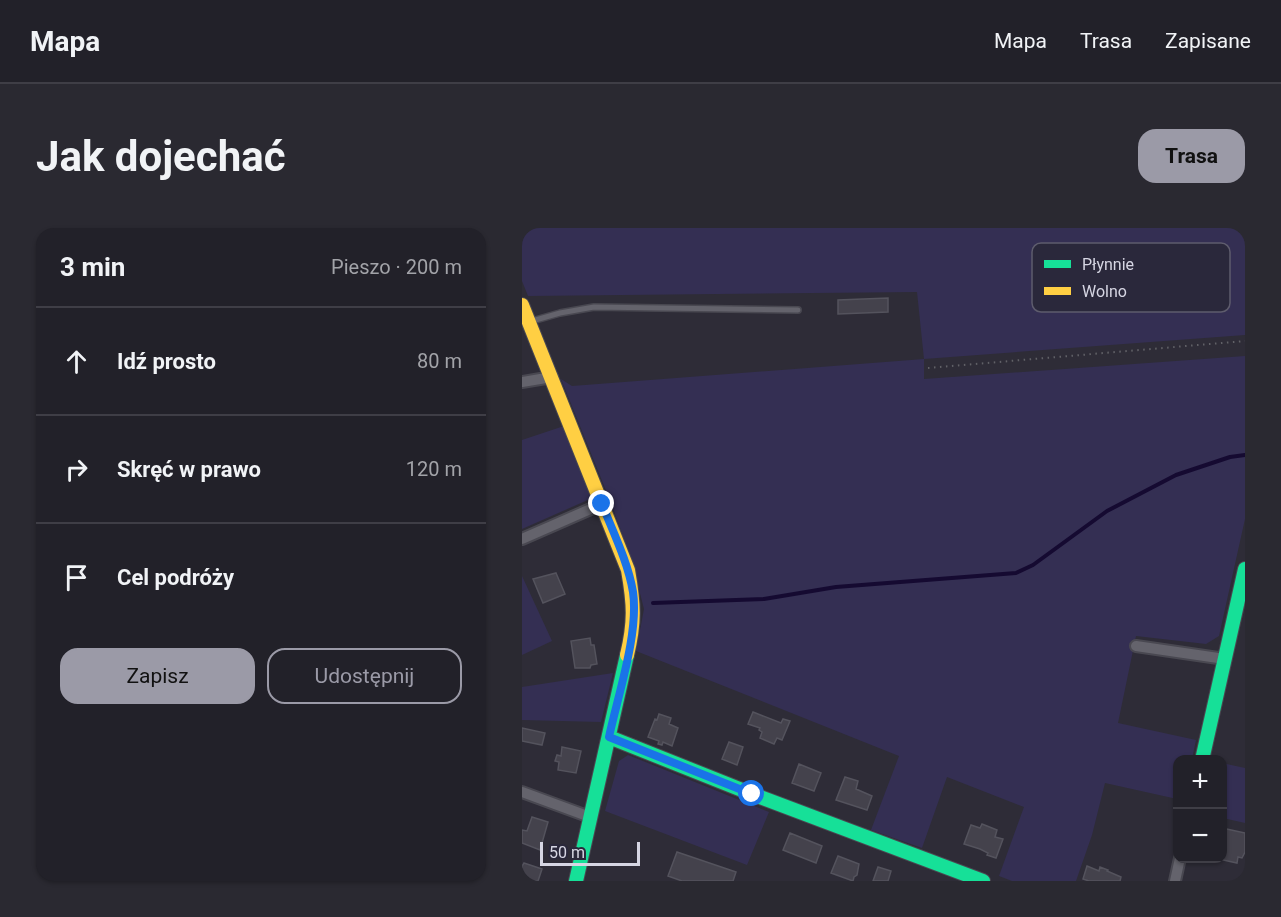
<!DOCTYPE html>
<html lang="pl">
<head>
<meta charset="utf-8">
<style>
  :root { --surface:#222129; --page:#2a2931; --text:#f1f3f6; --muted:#a2a3a8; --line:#3f3e46; --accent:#9b9aa7 }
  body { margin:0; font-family:Roboto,sans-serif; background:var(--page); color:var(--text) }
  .controls { position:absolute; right:18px; bottom:18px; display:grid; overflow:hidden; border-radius:12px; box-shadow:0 2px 4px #0004 }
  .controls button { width:54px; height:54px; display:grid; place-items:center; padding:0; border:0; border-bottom:2px solid var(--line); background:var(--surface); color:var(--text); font:30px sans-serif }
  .scale { position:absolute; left:18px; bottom:15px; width:100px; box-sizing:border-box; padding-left:6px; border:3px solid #d6d6e3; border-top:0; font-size:16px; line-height:21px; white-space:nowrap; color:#d6d6e3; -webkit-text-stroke:4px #2a283b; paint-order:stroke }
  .stop { position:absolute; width:18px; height:18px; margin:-14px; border:4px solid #1a73e8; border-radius:50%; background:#fff }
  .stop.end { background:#1a73e8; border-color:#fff; box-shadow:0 2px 6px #0008 }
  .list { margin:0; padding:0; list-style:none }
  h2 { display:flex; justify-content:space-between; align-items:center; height:78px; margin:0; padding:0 24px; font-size:26px }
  h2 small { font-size:20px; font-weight:400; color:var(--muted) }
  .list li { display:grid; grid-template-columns:39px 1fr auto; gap:18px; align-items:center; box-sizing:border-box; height:108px; padding:0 24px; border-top:2px solid var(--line) }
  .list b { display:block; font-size:22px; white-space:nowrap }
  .list em { font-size:20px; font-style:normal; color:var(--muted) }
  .actions { display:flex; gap:12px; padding:18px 24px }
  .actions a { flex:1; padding:14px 0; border:2px solid var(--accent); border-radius:18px; text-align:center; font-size:21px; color:var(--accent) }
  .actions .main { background:var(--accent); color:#111 }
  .icon { flex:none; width:33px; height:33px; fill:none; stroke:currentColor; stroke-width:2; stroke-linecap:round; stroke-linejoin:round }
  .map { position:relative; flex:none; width:723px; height:653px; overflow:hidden; border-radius:18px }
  header { display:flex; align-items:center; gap:36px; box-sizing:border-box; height:84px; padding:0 30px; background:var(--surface); border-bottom:2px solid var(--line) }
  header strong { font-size:28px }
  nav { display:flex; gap:33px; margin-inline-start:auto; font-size:21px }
  .intro { display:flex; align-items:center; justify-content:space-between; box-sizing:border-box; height:144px; padding:0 36px }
  h1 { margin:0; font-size:42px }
  .button { padding:15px 27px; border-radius:18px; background:var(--accent); color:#111; font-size:21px; font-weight:700 }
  main { display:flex; gap:36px; padding:0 36px }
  aside { flex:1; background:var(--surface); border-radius:18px; box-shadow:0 2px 4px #0004 }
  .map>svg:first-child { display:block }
  .green { fill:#342f53 }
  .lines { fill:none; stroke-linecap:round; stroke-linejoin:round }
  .stream { stroke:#150a31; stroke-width:4 }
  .building { fill:#44424c; stroke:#54535d; stroke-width:1.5 }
  .lane-casing { stroke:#494851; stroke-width:8 }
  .street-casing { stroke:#494851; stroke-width:14 }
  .fast-casing { stroke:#494851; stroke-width:16 }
  .slow-casing { stroke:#494851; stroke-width:16 }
  .path { stroke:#616167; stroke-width:2; stroke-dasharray:1.5 4.5; stroke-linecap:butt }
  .lane { stroke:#64636c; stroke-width:5 }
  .street { stroke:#64636c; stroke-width:10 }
  .fast { stroke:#16e098; stroke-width:14 }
  .slow { stroke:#ffcf43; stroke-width:14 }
  .route { stroke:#1a73e8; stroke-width:8 }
  .key { fill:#2a283b; stroke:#5e5c6d; stroke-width:1.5 }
  .key-label { font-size:16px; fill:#d6d6e3 }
</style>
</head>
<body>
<header>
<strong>Mapa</strong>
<nav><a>Mapa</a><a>Trasa</a><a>Zapisane</a></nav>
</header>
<div class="intro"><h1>Jak dojechać</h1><a class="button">Trasa</a></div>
<main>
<aside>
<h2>3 min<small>Pieszo · 200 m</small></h2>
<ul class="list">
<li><svg class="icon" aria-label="ahead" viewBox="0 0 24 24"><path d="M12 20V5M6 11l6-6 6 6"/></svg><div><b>Idź prosto</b></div><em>80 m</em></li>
<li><svg class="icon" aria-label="right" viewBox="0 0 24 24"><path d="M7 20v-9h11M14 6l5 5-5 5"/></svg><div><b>Skręć w prawo</b></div><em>120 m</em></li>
<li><svg class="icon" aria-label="arrive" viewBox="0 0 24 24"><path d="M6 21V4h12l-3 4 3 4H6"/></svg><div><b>Cel podróży</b></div></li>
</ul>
<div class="actions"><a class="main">Zapisz</a><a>Udostępnij</a></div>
</aside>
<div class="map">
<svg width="723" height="653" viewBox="0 0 723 653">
  <rect width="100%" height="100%" fill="#2e2c37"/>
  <!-- green -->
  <path class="green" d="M0,0H723V107L402,131V151L723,128V291L697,408L684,416L614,408L596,495L674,512L670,531L656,532L655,571L583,555L570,607L554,653H490L477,648L502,579L425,549L400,620L349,602L377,528L114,423L122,381L109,330L89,275L39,151L50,158L402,131L395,64L6,68L0,53Z
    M42,198L69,264L68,271L0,301V212Z
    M0,348L30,413L0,427Z
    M91,445L79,494L0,492V459Z
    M106,527L247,584L225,637L83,583L97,533Z
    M700,535L723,540V595L701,590Z"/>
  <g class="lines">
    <!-- stream -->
    <path class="stream" d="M131,375L242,371L314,359L494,345L511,337L585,283L654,247L708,229L723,227"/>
  </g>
  <!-- building -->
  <path class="building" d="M366,70V84L316,86V72Z
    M34,345L43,366L21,375L11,351Z
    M68,410L69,417H72L75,436L69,437L68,440H53L49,413Z
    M231,484L259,495L261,491L268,493L260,512L255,510L252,516L238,510L240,504L237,502L238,500L226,496Z
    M137,486L149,490L147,496L156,500L150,518L141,514L140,517L136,516L137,513L126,509L133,491L135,492Z
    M0,500L23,505L20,517L0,513Z
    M207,514L221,519L215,537L200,531Z
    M40,519L59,523L54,545L36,542L37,534L33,533L35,527L39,528Z
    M277,536L299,545L292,563L270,555Z
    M323,549L336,553L334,561L350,568L345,582L314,572Z
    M10,589L26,594L18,622L0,615V602L5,603Z
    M460,596L475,602L473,609L481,611L474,630L465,627L466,625L458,621L442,616L449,597L458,600Z
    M700,600L723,605V624L720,630L716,629L715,635L701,632L704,615H700Z
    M268,605L300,618L294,635L261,622Z
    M155,624L214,644L211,653H160L146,648Z
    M316,628L337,636L335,647L332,649L331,653L309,645Z
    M2,635L20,641L16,653H0V638Z
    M565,638L577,643L578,639L586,642L585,643L599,649L598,653H567L561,651Z
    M356,639L369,643L366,653H351Z"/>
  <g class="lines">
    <defs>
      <path id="lane" d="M10,93L38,85L72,79L276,82"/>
      <path id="street" d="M0,154L30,149
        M0,311L80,276
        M614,418L703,431
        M0,564L68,589
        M653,653L658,630"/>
      <path id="fast" d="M87,509L230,566L461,653
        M680,532L723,341
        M54,653L105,427"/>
      <path id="slow" d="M0,77L106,342C112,376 113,394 105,427"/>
    </defs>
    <!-- lane casing -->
    <use href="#lane" class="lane-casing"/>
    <!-- street casing -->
    <use href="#street" class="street-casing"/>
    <!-- fast casing -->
    <use href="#fast" class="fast-casing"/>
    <!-- slow casing -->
    <use href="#slow" class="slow-casing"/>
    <!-- path -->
    <path class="path" d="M406,140L723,113"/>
    <!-- lane -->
    <use href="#lane" class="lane"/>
    <!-- street -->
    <use href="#street" class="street"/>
    <!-- fast -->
    <use href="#fast" class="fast"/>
    <!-- slow -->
    <use href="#slow" class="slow"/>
  </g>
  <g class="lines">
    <!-- route -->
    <path class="route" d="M80,276C91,304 106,334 111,364C117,405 96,467 87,509L230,566"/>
  </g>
  <!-- legend -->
  <rect x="510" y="15" width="198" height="69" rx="9" class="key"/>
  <rect x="522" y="32" width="27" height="8" fill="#16e098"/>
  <rect x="522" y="59" width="27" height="8" fill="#ffcf43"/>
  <g class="key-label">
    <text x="560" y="42">Płynnie</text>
    <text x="560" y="69">Wolno</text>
  </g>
</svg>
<div class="controls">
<button>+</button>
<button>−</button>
</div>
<div class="scale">50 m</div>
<div class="stop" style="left:230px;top:566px"></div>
<div class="stop end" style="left:80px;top:276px"></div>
</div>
</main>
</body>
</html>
